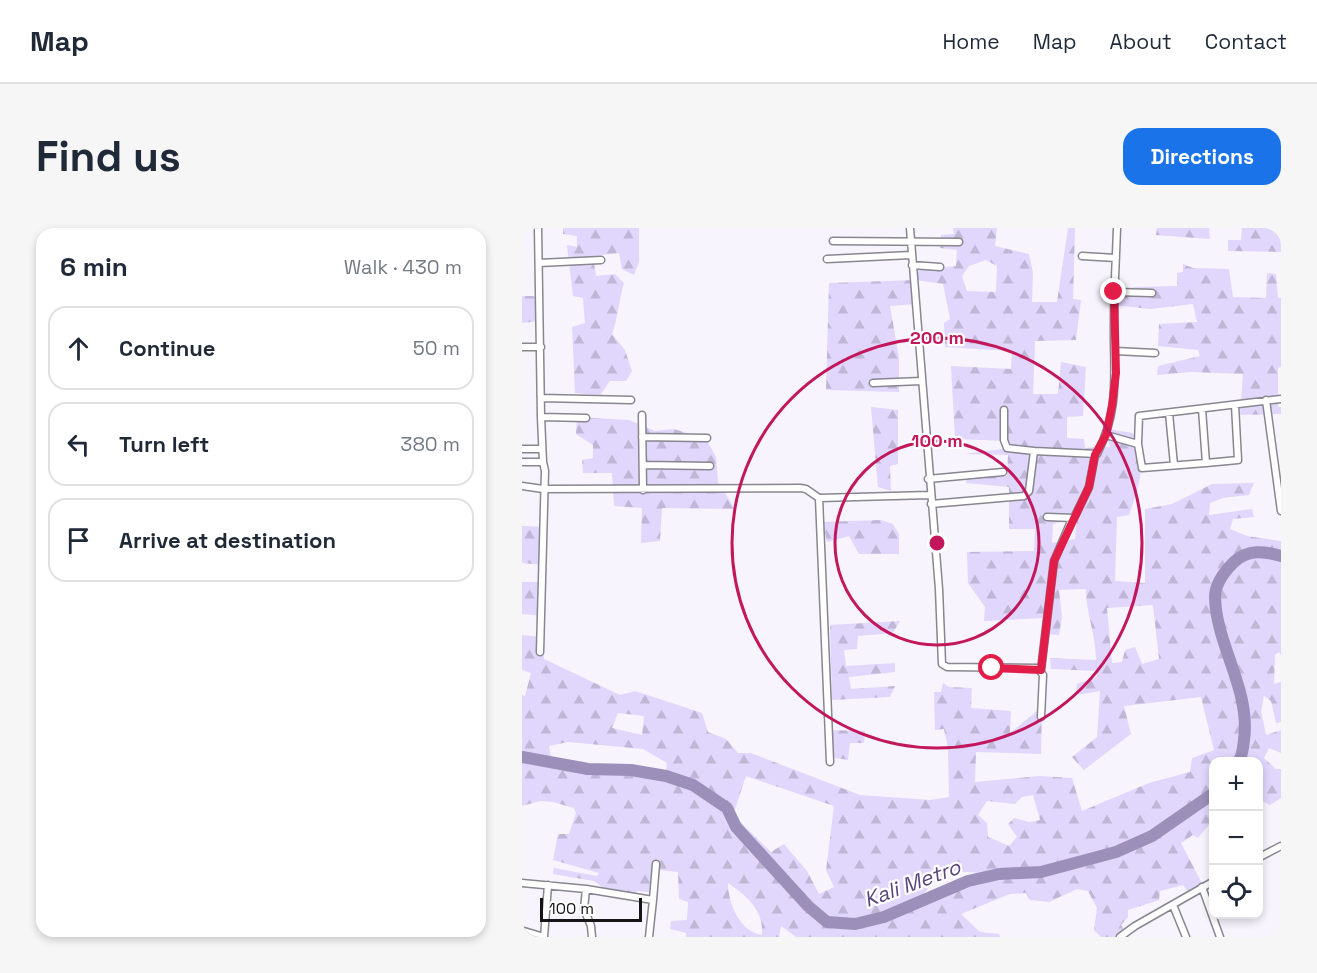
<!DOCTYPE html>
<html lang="en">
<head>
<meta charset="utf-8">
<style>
  :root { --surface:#fff; --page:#f6f6f7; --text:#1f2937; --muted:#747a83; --line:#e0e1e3; --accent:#1a73e8 }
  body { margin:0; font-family:"Space Grotesk",sans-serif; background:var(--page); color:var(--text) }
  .controls { position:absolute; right:18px; bottom:18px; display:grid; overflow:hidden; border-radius:12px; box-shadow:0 3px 9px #0003 }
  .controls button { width:54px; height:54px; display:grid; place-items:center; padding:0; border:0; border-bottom:2px solid var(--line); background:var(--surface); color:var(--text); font:30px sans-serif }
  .scale { position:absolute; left:18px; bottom:15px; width:102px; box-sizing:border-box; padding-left:6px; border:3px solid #151417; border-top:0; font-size:16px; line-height:21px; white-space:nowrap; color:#151417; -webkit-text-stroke:4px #fff; paint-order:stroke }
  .stop { position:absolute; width:18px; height:18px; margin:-14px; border:4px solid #e11d48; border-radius:50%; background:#fff }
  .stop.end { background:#e11d48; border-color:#fff; box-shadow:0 2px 6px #0008 }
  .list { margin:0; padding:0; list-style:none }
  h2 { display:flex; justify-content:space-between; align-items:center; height:78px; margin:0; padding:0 24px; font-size:26px }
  h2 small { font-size:20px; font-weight:400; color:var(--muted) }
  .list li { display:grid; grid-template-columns:39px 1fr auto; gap:18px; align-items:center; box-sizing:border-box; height:84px; margin:0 12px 12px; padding:0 12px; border:2px solid var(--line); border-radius:18px }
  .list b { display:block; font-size:22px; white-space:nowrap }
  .list em { font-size:20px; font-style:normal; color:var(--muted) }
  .icon { flex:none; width:33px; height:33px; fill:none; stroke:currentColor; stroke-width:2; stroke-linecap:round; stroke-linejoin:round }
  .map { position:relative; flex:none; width:759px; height:709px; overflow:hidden; border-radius:18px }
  header { display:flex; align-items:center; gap:36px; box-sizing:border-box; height:84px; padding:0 30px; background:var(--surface); border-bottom:2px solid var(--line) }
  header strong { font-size:28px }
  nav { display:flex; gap:33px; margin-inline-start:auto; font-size:21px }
  .intro { display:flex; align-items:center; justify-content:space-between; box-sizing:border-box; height:144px; padding:0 36px }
  h1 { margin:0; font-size:42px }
  .button { padding:15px 27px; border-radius:18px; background:var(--accent); color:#fff; font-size:21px; font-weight:700 }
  main { display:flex; gap:36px; padding:0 36px }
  aside { flex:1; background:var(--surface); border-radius:18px; box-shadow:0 3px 9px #0003 }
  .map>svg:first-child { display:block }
  .forest { fill:url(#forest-firs); fill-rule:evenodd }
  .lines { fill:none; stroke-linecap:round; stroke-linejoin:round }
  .river { stroke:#9c8fba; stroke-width:12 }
  .minor-casing { stroke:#88868e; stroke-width:9 }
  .minor { stroke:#fff; stroke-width:6 }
  .route { stroke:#e11d48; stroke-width:8 }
  .ring { fill:none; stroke:#c2185b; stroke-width:3 }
  .labels { text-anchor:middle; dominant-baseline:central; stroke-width:4.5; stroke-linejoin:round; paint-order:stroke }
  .water-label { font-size:21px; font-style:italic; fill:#5a457e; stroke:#fff }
  .centre { fill:#c2185b; stroke:#fff; stroke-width:3 }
  .ring-label { font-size:18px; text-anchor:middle; font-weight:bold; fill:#c2185b; stroke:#fff; stroke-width:4.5; stroke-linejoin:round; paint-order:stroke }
</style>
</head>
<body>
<header>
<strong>Map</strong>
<nav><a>Home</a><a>Map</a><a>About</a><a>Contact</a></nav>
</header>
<div class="intro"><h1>Find us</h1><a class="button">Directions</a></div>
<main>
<aside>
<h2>6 min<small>Walk · 430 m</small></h2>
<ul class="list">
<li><svg class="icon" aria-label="ahead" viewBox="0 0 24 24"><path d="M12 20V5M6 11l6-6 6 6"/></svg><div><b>Continue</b></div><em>50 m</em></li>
<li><svg class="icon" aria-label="left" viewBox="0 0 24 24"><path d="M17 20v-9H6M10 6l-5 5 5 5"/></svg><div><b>Turn left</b></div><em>380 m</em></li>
<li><svg class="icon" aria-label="arrive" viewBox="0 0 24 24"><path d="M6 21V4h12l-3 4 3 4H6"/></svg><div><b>Arrive at destination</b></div></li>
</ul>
</aside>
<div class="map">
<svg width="759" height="709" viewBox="0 0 759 709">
  <defs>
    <pattern id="forest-firs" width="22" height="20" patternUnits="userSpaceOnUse" patternTransform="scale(1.5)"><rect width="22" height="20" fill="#e1d6fc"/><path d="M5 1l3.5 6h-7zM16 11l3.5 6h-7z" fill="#c0b7d7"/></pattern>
  </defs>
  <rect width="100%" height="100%" fill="#f7f4fe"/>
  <!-- forest -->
  <path class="forest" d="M41,0H117V34L112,47L100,41L97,25L71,28L74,48L93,46L102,55C97,72 96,89 90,106L103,122L110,143L104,153H88L78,167L53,165L50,99L63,95L61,70L51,68L45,17L55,19V8L41,6Z
    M431,0H475L473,18L507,26L511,45L510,74H535L546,0H553L551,71L559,72L554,112L513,113L511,166H536L539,134L564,139L561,188L545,189V210L562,211L563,220L588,219L584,207L586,201L611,205C624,241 619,252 607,287L595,289L593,353L623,355V281L650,276L690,256L732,255L727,267L701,270L688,275L687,287L730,281L732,289L711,291L708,301L725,308L759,313V427L757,424L753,427L752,456L759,454V494L754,495L749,473L742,468L739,483L744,507L759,502V525L747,520L742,530L754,541H759V570L748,577L737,572L736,534H692L691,592L676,610L671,607L659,615L683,661L668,667L661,657L638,663L637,672L606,682V689L599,697L606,709H579L572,702L575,680L566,663L555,661L527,674L508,672L504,665L488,666L439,686L458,704L477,706L478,709H274L259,698L257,709H164V705L148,701L149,693L165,692L166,674L157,671L156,644L137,642L135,665L115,663L114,669L79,666L80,659L72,653L31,646L32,640L75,648L77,645L31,632L36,606H47L54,585L52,580L31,574L18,573L0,578V467L3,468L9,445L0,442V407L20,409L22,431L98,467L113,463L180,485L186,504L204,511L216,525H229L338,567L408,572L427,569L426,520L422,501L413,502L412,464H419L421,455L427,459L450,460L449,480L489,483L488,505L520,479L519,526L454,524L453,554L517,548L550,550L560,583L627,555L668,544L670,530L692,522L679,469L602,478L609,506L562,542L550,529L575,509L578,463L554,467L555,456L575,449V443L529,441L528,430L574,432C574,407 564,385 564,361L537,362L540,389L537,407L524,406L522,390L462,393L463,379L446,355L445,324L512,323L513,301H487V259L444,255V247L485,248L486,227L442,226L488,220L486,213L433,211L429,138L489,141L490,123L423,119L422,95L428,91L421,56L394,52L395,76L368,78L377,130V164L304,162L307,55L393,52L392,43L434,38L435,22L418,20L419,7L432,6ZM464,32L475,38L474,64L445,63L440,48L447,38ZM555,289L553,311L530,315L531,296ZM631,377L637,431L620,436L613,419L603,422L600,434L590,435L585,380ZM96,485L122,488L120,507L90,500ZM46,514L121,521L145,535L143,548L30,535L27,518ZM224,548L312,578L304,642L312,659L297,666L285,643L262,616L249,624L211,587ZM511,567L518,592L507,594L492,590L486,596L495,609L487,618L466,609L465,595L456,587L465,573L493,576L500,569ZM430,643L474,646L416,664L390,677L409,657ZM206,655C225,668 242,682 240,707C218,704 206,675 206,655Z
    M635,0H687L688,11L634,7Z
    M720,0H759V24L706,23V12H719Z
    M661,36L671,40L707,41L711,69L744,70L745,45L754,46L756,70H759V139L756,140V179H759V186L718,187L721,146L669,144L635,147L636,138L678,128L676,122L636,118L637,96L675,94L671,76L628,81L592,77V64L613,59L655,58V45L661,44Z
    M0,68H17L18,93L0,95Z
    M349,179L376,182V236L368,238L369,263L356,259Z
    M55,189L107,192L133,203L152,201L184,211L194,229L196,254L213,281L140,280L138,313L119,315L120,280L92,278L90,245H61L60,232L71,230V217L54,206Z
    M359,292L371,296L377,306V326H337L327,308L305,314L301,294Z
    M0,298L22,299V337L0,335Z
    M0,354H20L21,388L0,386Z
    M378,393L371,405L336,408L335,421L322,422L324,438L373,435V444L327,449L329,461L373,458L368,469L310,472L308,397Z
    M307,502L343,503L342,515H328L326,532L307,529Z"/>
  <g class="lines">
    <!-- river -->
    <path class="river" d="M0,529L66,541L109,542L144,548L171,557L205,580L214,599L286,678L305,694L333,696L362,689L446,653L477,646L519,644L594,624L630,608L692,565
      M716,534C721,527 721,519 722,512C729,462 694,417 693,369C693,355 703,343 712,334C726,321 742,323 759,328"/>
    <defs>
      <path id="minor" d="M16,0L19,189L21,234L23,243L18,424
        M388,0L417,361L420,436L425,439L516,440L521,447L519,489
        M311,13L437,14
        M560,28L594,30
        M305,31L389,27
        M17,35L79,32
        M390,37L418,39
        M592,64L630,65
        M0,119H19
        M593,123L633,125
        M351,155L399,153
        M19,170L109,172
        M744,172L759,283
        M680,181L684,235L620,240L616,216L617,188L759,171
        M482,182V212L485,220L512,223
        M647,185L652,237
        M120,187L121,262
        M19,189L64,190
        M584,207L616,216
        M120,209L185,210
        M0,221H20
        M0,234H21
        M684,235L716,232L713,177
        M121,237L188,238
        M406,251L481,244
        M0,258L21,261L278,260L284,261L297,270L408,267
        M297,270L308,534
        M409,276L502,268L507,263L512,223L575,226C599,179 591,143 592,93C592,62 594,31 595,0
        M525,289L552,290L567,259L573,227
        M519,442L532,333L550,291
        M736,630L759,618
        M0,655L64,661L131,672L127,709
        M680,659L698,709
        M64,661L62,681L69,698L70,709
        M131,672L134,636
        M651,677L664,709
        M2,703L22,709L26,657
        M598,709L613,698L692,653"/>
    </defs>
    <!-- minor casing -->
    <use href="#minor" class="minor-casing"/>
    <!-- minor -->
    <use href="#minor" class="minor"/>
  </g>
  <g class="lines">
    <!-- route -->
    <path class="route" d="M470,440L519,442L532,333L567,259L573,227L584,207L590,178L594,145L592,64"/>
  </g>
  <!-- distance rings -->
  <g class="ring">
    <circle cx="415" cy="315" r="102"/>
    <circle cx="415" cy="315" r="205"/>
  </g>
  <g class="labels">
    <!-- water labels -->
    <g class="water-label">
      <text transform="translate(390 655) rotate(-20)">Kali Metro</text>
    </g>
  </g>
  <circle cx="415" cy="315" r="9" class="centre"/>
  <g class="ring-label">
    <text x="415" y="116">200 m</text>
    <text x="415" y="219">100 m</text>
  </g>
</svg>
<div class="controls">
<button>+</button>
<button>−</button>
<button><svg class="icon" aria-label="locate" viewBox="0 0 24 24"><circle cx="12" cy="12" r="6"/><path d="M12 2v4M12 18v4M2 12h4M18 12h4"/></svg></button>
</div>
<div class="scale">100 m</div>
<div class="stop" style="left:470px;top:440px"></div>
<div class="stop end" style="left:592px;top:64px"></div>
</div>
</main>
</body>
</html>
